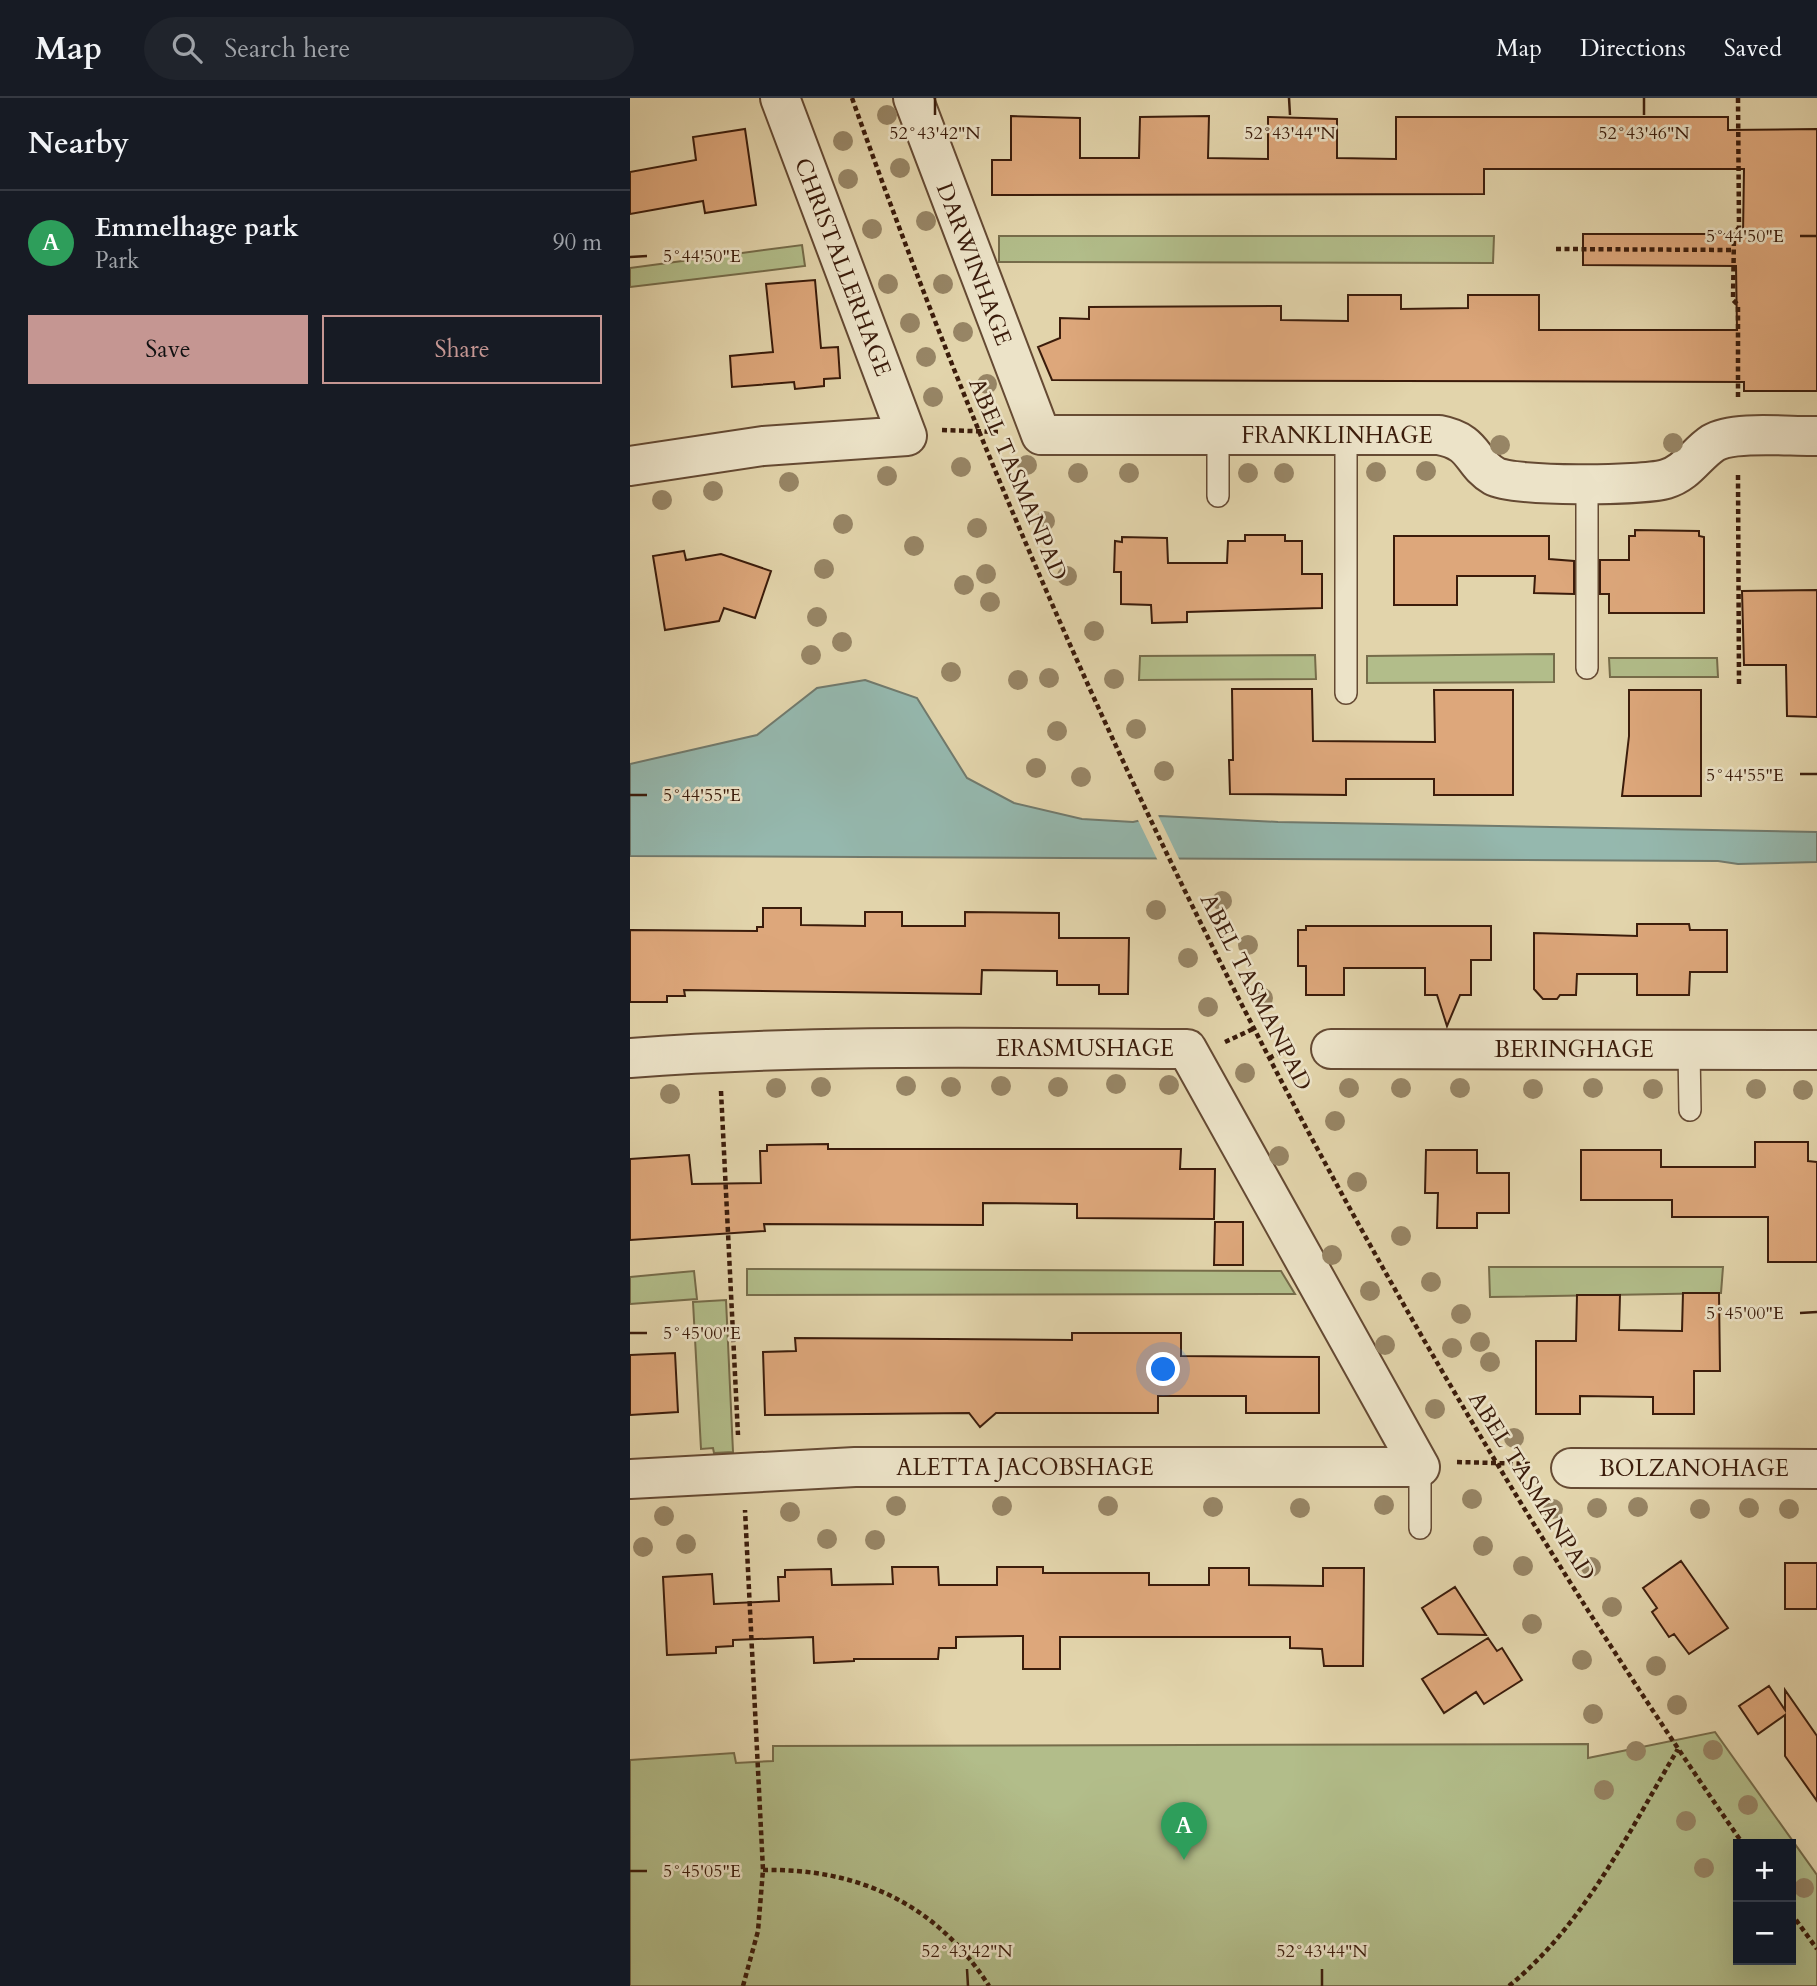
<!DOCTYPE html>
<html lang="en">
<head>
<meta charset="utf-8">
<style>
  :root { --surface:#171b24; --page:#20242c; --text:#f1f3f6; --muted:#9ea1a6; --line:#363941; --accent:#c59692 }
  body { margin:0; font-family:Cardo,serif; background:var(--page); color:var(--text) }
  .controls { position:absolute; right:21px; bottom:21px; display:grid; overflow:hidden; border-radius:0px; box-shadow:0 7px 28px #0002 }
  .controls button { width:63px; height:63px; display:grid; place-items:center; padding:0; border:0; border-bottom:2px solid var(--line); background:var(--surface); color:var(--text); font:35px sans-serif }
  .you { position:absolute; left:534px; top:1272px; width:24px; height:24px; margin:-18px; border:5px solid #fff; border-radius:50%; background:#1a73e8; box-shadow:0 0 0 10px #1a73e833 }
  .badge { display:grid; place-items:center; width:46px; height:46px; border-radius:50%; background:var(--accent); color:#fff; font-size:23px; font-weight:700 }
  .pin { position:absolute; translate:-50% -58px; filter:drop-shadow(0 2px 4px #0008) }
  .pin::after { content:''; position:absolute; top:37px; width:24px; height:21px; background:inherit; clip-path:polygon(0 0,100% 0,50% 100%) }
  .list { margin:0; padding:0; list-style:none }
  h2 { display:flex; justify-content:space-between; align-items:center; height:91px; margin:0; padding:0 28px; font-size:30px }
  h2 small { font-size:23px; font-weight:400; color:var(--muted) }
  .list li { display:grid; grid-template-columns:46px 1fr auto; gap:21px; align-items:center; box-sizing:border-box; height:105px; padding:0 28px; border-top:2px solid var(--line) }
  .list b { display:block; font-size:26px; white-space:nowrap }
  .list p { margin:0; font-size:23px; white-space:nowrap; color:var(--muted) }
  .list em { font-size:23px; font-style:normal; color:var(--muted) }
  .actions { display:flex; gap:14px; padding:21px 28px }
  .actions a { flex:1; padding:16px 0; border:2px solid var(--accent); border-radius:0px; text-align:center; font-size:24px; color:var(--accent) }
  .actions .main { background:var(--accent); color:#111 }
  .icon { flex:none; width:38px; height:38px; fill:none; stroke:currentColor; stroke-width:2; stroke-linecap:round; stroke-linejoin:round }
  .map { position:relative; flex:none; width:1187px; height:1888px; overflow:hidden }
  header { display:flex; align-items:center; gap:42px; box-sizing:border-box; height:98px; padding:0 35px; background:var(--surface); border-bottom:2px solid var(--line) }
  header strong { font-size:33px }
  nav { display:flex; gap:38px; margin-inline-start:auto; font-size:24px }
  .search { width:490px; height:63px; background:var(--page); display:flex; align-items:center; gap:18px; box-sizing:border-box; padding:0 24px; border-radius:38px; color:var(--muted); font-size:26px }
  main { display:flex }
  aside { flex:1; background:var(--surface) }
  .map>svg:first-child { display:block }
  .green { fill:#b2bd8a; stroke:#766c4a; stroke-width:2; fill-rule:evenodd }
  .water { fill:#95b8ae; stroke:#717a6d; stroke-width:2 }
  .pier { fill:#e2d4ab }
  .building { fill:#dda77b; stroke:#3b1c0b; stroke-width:2 }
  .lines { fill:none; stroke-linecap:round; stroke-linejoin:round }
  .service-casing { stroke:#654a33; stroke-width:24 }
  .minor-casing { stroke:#654a33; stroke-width:42 }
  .path { stroke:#3b1c0b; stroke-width:4.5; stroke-dasharray:5 3.5; stroke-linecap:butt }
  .service { stroke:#ece3c8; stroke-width:21 }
  .minor { stroke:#ece3c8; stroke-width:38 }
  .tree { fill:#978565 }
  .ticks { fill:none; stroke:#3b1c0b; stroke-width:2.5 }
  .labels { text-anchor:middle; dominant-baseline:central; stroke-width:5; stroke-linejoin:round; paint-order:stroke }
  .street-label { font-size:23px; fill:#3b1c0b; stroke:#ece3c8 }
  .ticks-label { font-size:18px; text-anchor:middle; fill:#3b1c0b; stroke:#ece3c8; stroke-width:5; stroke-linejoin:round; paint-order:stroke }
</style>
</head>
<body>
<header>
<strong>Map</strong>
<div class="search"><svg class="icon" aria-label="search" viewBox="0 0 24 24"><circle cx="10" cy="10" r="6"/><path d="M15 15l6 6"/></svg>Search here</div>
<nav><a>Map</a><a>Directions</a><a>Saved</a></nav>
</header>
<main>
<aside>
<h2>Nearby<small></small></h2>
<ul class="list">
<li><span class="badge" style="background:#2e9e5b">A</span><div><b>Emmelhage park</b><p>Park</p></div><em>90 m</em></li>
</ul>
<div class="actions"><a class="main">Save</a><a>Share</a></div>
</aside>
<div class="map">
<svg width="1187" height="1888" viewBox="0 0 1187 1888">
  <rect width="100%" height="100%" fill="#e2d4ab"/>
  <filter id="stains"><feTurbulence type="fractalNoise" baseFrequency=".00286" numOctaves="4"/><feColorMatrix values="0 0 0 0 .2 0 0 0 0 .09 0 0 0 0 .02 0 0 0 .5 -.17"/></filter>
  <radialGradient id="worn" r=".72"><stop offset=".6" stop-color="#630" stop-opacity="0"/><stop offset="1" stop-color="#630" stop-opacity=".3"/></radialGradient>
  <!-- green -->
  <path class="green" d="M369,138H864L863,165L369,164Z
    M172,147L175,168L0,189V170Z
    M924,556V584L737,585V558Z
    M685,557L686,581L509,582L510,558Z
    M979,560H1087L1088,579H980Z
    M859,1169H1093L1091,1195L860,1199Z
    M117,1171L651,1173L665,1196L117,1197Z
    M64,1173L67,1201L0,1206V1179Z
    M96,1202L103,1354L84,1355L83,1350L71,1351L63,1204Z
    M1085,1634L1187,1777V1888H0V1662L104,1655L106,1665L143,1663V1648L958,1646V1660ZM1108,1746H1161V1862H1108Z"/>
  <!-- water -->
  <path class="water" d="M235,582L287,600L337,680L384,705L452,721L503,724L530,718L648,724L1187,734V764L1108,766L1088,763C726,764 363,757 0,758V666L127,637L187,590Z"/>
  <!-- pier -->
  <path class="pier" d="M527,715L550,763H528L507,720Z"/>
  <!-- building -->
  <path class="building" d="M381,18L450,20V60H509L510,19L579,18L578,60L638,61V19L707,21V60L766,61V19H1098V32L1187,31V293H1114V284L422,282L408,249L430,240V220L459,221V209L651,208V222L718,223V197H771V211L838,210V197H909V232H1107L1106,168L953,167V136H1113L1114,71H854V96L362,97V62H381Z
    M115,31L126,107L75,115L73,103L0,116V74L66,62L63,39Z
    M185,182L191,250L208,249L210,280L194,281V288L165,291L164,284L102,289L100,258L143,254L136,186Z
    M1005,432L1069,433V438L1074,439V515H979V496H970V462H999V438H1005Z
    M615,437H655V443H672V476H692V510L557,514V524L522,525L521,507L491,506V474H484L485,443L492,444V439L537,440L538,465H597L598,443H615Z
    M764,438H919V461L944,463V496L904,495L905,478H827V507H764Z
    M54,453L56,462L91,456L141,473L125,520L94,510L89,523L35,532L23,458Z
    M1187,492V619L1157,618L1156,567H1114L1112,493Z
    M602,591H682L683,643L805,644L804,592H883V697H804V681H716V697L600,696L599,662H603Z
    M999,592H1071V698H992L999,638Z
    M133,810H171V827L235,828V814H272V828H335V814L429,815V840H499L498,896H469V887H427V873L352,872L351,896L54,892L55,898H37V904H0V832L127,833V829H133Z
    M1007,826H1059L1060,832H1097V874H1060L1059,897H1007V876H947L946,897H930L927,901H913L904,891V835L1007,838Z
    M676,828H861V862H841V897H830L817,928L807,897H795V870H714V897H676V868H668V832H676Z
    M1125,1044H1178V1063L1187,1064V1164H1138V1119H1042V1102H951V1052H1031V1069H1125Z
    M198,1046V1051H551L550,1071H585L584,1121L447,1120V1106L353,1105V1127L134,1126L135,1133L0,1142V1061L59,1057L62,1086L131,1085L130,1053H137V1047Z
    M796,1052H847V1075H879V1115H847V1130H807L808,1095H795Z
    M585,1124H613V1167H584Z
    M1053,1195H1089L1090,1273H1064V1316H1023V1299L950,1298V1316H906V1243H946L947,1197H990L989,1232L1052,1233Z
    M442,1235H551V1258L689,1259V1315H616V1298H528V1315H366L350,1329L339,1315L135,1317L133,1254L166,1253L165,1240L442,1242Z
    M45,1255L48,1314L0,1317V1257Z
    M1051,1463L1098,1530L1059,1556L1044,1536L1039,1539L1022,1514L1027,1510L1013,1490Z
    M1155,1465H1187V1511H1155Z
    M262,1469H308L309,1487H367V1469H413V1475H519V1487H579V1470H619V1487L693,1488V1470H734L733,1568H694L692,1551L660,1550V1539H430V1571H393V1538L326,1539V1550H309L308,1561H224V1563L184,1565L183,1539L103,1542V1548L86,1549V1555L37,1557L33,1479L82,1476L84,1506L149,1503L148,1479H155V1472L201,1471L202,1487L263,1486Z
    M825,1489L856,1537L808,1536L792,1510Z
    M858,1540L867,1553L872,1550L892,1582L854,1606L846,1594L814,1615L792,1581Z
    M1139,1588L1155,1612V1592L1187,1638V1703L1155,1658V1617L1128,1636L1109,1608Z"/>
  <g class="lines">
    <defs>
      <path id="service" d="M716,336V595
        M957,384V570
        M588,398V337
        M1059,952L1060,1012
        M790,1369V1430"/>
      <path id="minor" d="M283,0L411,337H809C846,344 840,364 864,378C883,389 1012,388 1036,381C1057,375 1066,356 1083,345C1104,332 1162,339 1187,338
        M0,368L133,348L277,338L150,0
        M701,951L1187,952
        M0,960C185,946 371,950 557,951L790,1369
        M941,1370L1187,1371
        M0,1381L225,1369H790"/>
    </defs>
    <!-- service casing -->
    <use href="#service" class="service-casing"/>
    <!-- minor casing -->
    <use href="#minor" class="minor-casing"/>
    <!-- path -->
    <path class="path" d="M222,0C441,618 740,1207 1113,1746
      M926,151L1104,152
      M1108,299V207L1103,202L1104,137L1109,129L1108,0
      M312,332L370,334
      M1108,377L1109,586
      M595,944L623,931
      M639,960L663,949
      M91,993L108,1337
      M827,1364L902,1366
      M133,1772C228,1770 307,1806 359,1888
      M1161,1815L1187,1851
      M113,1888L128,1833L133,1772L115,1412
      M879,1888C955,1826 999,1733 1048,1651"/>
    <!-- service -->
    <use href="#service" class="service"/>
    <!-- minor -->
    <use href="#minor" class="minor"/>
  </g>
  <!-- trees -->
  <g class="tree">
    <circle cx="257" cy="17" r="10"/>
    <circle cx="213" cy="43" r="10"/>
    <circle cx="270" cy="70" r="10"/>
    <circle cx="218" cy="81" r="10"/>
    <circle cx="296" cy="123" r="10"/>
    <circle cx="242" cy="131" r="10"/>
    <circle cx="258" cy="186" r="10"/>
    <circle cx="313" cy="186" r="10"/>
    <circle cx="280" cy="225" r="10"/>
    <circle cx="333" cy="234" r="10"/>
    <circle cx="296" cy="259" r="10"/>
    <circle cx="357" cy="286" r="10"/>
    <circle cx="303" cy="299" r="10"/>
    <circle cx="1043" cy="345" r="10"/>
    <circle cx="870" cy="347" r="10"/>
    <circle cx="397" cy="367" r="10"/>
    <circle cx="331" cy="369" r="10"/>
    <circle cx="796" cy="373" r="10"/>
    <circle cx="746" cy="374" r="10"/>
    <circle cx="448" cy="375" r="10"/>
    <circle cx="499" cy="375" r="10"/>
    <circle cx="618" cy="375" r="10"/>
    <circle cx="654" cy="375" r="10"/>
    <circle cx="257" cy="378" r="10"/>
    <circle cx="159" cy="384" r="10"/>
    <circle cx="83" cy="393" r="10"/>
    <circle cx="32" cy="402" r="10"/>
    <circle cx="415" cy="423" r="10"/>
    <circle cx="213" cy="426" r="10"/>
    <circle cx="347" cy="430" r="10"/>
    <circle cx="284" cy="448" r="10"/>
    <circle cx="194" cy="471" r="10"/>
    <circle cx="356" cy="476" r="10"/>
    <circle cx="437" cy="478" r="10"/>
    <circle cx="334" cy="487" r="10"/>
    <circle cx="360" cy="504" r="10"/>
    <circle cx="187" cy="519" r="10"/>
    <circle cx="464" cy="533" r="10"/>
    <circle cx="212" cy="544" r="10"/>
    <circle cx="181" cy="557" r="10"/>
    <circle cx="321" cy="574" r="10"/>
    <circle cx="419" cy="580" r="10"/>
    <circle cx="484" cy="581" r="10"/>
    <circle cx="388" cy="582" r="10"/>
    <circle cx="506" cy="631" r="10"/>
    <circle cx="427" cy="633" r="10"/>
    <circle cx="406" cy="670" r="10"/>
    <circle cx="534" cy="673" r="10"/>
    <circle cx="451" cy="679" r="10"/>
    <circle cx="592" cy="803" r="10"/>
    <circle cx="526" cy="812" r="10"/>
    <circle cx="618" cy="847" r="10"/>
    <circle cx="558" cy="860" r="10"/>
    <circle cx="633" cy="900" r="10"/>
    <circle cx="578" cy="909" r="10"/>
    <circle cx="615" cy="975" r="10"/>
    <circle cx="486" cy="986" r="10"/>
    <circle cx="539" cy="987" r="10"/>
    <circle cx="276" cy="988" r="10"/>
    <circle cx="371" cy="988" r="10"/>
    <circle cx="191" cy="989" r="10"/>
    <circle cx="321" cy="989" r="10"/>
    <circle cx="428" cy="989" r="10"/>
    <circle cx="146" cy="990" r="10"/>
    <circle cx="719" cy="990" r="10"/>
    <circle cx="771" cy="990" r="10"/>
    <circle cx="830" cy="990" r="10"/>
    <circle cx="963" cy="990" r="10"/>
    <circle cx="903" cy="991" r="10"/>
    <circle cx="1023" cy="991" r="10"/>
    <circle cx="1126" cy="991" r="10"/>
    <circle cx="1173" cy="992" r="10"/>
    <circle cx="40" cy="996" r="10"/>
    <circle cx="705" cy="1023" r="10"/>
    <circle cx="649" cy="1058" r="10"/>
    <circle cx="727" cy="1084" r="10"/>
    <circle cx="771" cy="1138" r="10"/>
    <circle cx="702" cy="1157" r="10"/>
    <circle cx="801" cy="1184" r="10"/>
    <circle cx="740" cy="1193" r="10"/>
    <circle cx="831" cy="1216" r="10"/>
    <circle cx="850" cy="1244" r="10"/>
    <circle cx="755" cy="1247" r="10"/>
    <circle cx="822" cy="1250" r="10"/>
    <circle cx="860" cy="1264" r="10"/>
    <circle cx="805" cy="1311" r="10"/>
    <circle cx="884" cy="1340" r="10"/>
    <circle cx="842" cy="1401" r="10"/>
    <circle cx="754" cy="1407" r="10"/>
    <circle cx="266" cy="1408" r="10"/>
    <circle cx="372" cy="1408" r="10"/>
    <circle cx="478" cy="1408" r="10"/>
    <circle cx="583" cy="1409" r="10"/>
    <circle cx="1008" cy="1409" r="10"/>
    <circle cx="670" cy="1410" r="10"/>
    <circle cx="967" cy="1410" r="10"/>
    <circle cx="1119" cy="1410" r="10"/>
    <circle cx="923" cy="1411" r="10"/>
    <circle cx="1070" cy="1411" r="10"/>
    <circle cx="1159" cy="1411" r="10"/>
    <circle cx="160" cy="1414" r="10"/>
    <circle cx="34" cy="1418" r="10"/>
    <circle cx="197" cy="1441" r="10"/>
    <circle cx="245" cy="1442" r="10"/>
    <circle cx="56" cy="1446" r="10"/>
    <circle cx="853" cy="1448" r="10"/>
    <circle cx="13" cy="1449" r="10"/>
    <circle cx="893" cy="1468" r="10"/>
    <circle cx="961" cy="1469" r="10"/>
    <circle cx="982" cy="1509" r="10"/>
    <circle cx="902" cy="1526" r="10"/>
    <circle cx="952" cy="1562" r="10"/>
    <circle cx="1026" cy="1568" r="10"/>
    <circle cx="1047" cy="1607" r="10"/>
    <circle cx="963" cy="1616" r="10"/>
    <circle cx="1083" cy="1652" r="10"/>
    <circle cx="1006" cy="1653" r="10"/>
    <circle cx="974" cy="1692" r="10"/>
    <circle cx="1118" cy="1707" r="10"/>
    <circle cx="1056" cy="1723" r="10"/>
    <circle cx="1074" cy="1770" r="10"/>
    <circle cx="1174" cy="1790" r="10"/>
  </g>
  <!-- ticks -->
  <path class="ticks" d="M305,0V17M659,0L660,17M1014,0V17M1170,138H1187M0,159L17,158M1170,676H1187M0,697H17M1170,1215L1187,1214M0,1235H17M0,1773H17M337,1871L338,1888M692,1871V1888"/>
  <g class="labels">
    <!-- street labels -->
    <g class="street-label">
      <text transform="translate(344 166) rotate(69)">DARWINHAGE</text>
      <text transform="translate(213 169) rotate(69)">CHRISTALLERHAGE</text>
      <text x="707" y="337">FRANKLINHAGE</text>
      <text transform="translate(388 381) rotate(67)">ABEL TASMANPAD</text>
      <text transform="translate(626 894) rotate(63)">ABEL TASMANPAD</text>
      <text x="455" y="950">ERASMUSHAGE</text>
      <text x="944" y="951">BERINGHAGE</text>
      <text x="395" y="1369">ALETTA JACOBSHAGE</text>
      <text x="1064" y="1370">BOLZANOHAGE</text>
      <text transform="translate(902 1388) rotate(58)">ABEL TASMANPAD</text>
    </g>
  </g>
  <g class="ticks-label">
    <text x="305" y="41">52°43'42"N</text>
    <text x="660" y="41">52°43'44"N</text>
    <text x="1014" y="41">52°43'46"N</text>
    <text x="1115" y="144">5°44'50"E</text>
    <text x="72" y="164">5°44'50"E</text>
    <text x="1115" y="683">5°44'55"E</text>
    <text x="72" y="703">5°44'55"E</text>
    <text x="1115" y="1221">5°45'00"E</text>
    <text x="72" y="1241">5°45'00"E</text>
    <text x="72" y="1779">5°45'05"E</text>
    <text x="337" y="1859">52°43'42"N</text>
    <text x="692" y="1859">52°43'44"N</text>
  </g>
  <rect width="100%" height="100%" filter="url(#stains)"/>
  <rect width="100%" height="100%" fill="url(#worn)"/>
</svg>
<div class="controls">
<button>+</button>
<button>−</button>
</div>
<div class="you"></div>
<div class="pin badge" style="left:554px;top:1762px;background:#2e9e5b">A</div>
</div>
</main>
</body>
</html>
